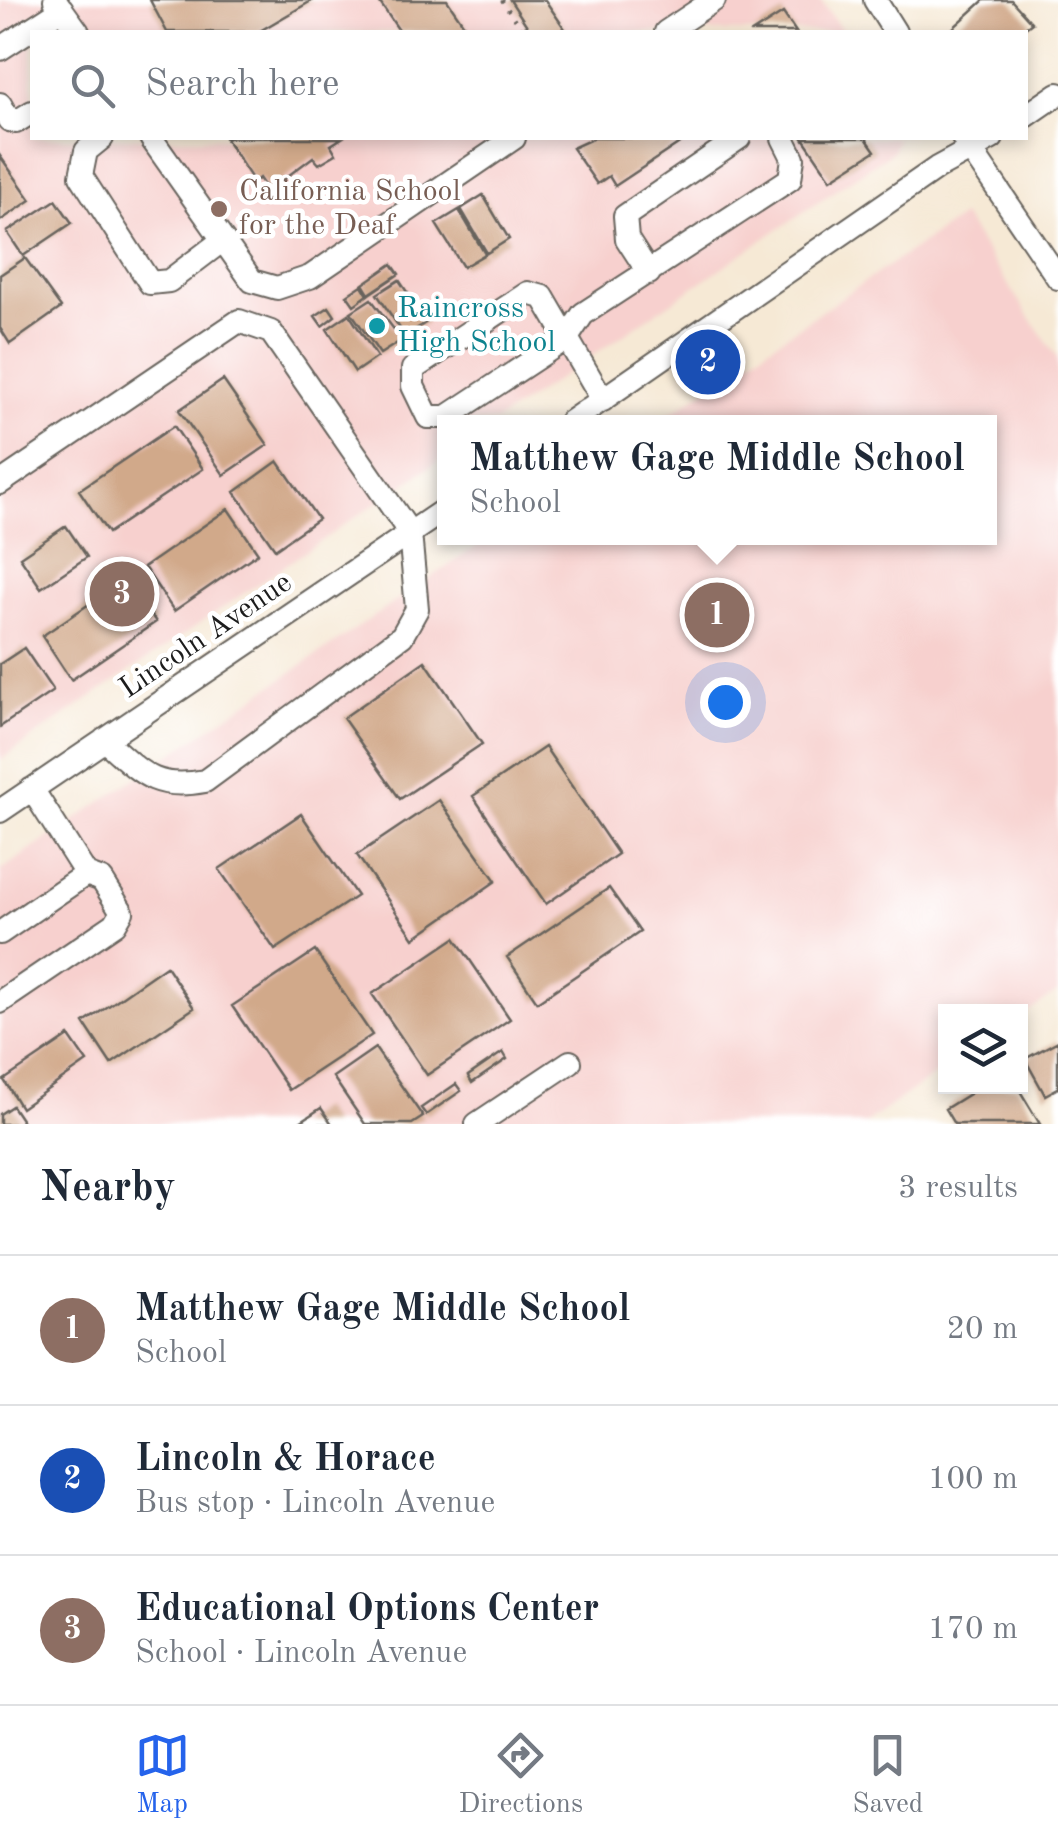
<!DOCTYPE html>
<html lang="en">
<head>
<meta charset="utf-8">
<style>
  :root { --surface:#fff; --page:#f6f6f7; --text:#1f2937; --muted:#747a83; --line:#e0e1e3; --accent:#2563eb }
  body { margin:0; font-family:"Old Standard TT",serif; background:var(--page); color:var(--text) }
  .controls { position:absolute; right:30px; bottom:30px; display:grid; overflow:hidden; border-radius:0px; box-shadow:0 5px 15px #0003 }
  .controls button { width:90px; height:90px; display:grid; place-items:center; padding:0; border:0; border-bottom:2px solid var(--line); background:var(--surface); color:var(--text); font:50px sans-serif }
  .you { position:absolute; left:725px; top:702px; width:35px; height:35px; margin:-25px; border:8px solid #fff; border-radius:50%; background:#1a73e8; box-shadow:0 0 0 15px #1a73e833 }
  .badge { display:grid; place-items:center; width:65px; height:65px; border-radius:50%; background:var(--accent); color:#fff; font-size:32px; font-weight:700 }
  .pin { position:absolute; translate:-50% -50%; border:5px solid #fff; box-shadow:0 2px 10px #0006 }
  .popup { position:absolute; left:437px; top:415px; width:560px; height:130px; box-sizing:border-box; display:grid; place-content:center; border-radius:0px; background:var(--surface); filter:drop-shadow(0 2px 8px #0005); font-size:32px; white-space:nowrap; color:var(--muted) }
  .popup b { font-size:38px; color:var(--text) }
  .popup::after { content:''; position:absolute; left:50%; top:100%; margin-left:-20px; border:20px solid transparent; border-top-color:var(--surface) }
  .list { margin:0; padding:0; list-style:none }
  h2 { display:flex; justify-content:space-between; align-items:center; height:130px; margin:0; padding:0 40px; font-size:42px }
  h2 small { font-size:32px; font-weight:400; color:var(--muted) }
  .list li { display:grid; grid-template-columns:65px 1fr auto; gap:30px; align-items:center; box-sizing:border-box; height:150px; padding:0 40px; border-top:2px solid var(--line) }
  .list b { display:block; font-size:38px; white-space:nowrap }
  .list p { margin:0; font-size:32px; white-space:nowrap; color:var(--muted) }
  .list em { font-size:32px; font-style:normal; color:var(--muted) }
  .icon { flex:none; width:55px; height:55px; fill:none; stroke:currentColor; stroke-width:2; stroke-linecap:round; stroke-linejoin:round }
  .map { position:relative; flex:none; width:1058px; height:1124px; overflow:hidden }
  .search { position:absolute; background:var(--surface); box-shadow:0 5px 15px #0003; left:30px; right:30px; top:30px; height:110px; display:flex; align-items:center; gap:25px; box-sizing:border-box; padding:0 35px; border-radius:0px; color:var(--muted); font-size:38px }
  .sheet { height:580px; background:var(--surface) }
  nav { display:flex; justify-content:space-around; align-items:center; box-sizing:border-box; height:140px; border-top:2px solid var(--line); background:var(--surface); font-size:28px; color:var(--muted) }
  nav a { display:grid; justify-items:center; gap:5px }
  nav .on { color:var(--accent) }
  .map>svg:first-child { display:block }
  .built { fill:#f7d0ce }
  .building { fill:#d1a98a }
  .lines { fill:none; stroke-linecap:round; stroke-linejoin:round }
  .minor-casing { stroke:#68645d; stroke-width:26 }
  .path { stroke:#68645d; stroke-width:4; stroke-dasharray:2.5 8; stroke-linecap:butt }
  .minor { stroke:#fff; stroke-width:22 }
  .education-dot { fill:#8d6e63; stroke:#fff; stroke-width:4 }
  .culture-dot { fill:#0f9aa8; stroke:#fff; stroke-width:4 }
  .labels { text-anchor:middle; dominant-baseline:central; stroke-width:9; stroke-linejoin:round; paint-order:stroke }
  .education-label { font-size:30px; fill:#785e54; stroke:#fff; text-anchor:start }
  .culture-label { font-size:30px; fill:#0d838f; stroke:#fff; text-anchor:start }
  .street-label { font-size:30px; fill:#1c1c1c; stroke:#fff }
</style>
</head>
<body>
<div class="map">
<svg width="1058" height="1124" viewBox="0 0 1058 1124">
  <rect width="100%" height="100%" fill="#fff"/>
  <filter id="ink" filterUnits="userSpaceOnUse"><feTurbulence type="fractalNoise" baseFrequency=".01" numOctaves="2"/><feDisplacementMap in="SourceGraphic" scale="20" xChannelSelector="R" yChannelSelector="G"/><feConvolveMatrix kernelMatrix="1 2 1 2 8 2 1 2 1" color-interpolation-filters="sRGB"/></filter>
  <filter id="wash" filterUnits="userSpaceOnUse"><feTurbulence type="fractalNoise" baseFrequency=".0048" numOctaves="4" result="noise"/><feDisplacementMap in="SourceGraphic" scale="40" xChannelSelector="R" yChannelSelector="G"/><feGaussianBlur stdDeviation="2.25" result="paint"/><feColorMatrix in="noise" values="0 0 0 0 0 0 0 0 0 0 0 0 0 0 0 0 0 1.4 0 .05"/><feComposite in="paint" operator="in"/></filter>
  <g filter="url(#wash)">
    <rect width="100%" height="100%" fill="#f6e9d5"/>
    <!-- built -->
    <path class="built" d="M0,0H820L843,32H32V138H897L893,151L495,422H444V457L0,760Z
      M962,216L1058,359V992L1021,1017L1020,1012H946L945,1068L864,1124H0V871L489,538H990V422H658Z"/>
    <g id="blocks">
      <!-- building -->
      <path class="building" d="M150,0H313L258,32H167Z
        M378,0H447L469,32H400Z
        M510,0H545L567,32H531Z
        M984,0H1011L1032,23L1020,32H955L952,29Z
        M783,13L796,32H753Z
        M225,138H342L331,145L336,154L319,164L313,157L268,191L259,178L254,182Z
        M594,138H687L615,186L609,176L597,184L572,148Z
        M803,138H866L875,151L831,179Z
        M0,156L31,200L0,221Z
        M483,195L509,239L487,253L461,209Z
        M56,200L72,223L23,256L7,232Z
        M459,210L485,254L463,267L436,224Z
        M25,258L61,308L10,344L0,328V275Z
        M392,264L399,274L369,294L363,284Z
        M399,280L427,322L405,336L377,294Z
        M362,285L368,295L354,305L347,295Z
        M371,299L402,340L380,354L351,312Z
        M329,307L335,316L322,326L315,316Z
        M349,314L377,357L355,372L327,329Z
        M223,380L268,445L224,475L179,410Z
        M174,426L203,469L108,533L79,490Z
        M278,461L318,519L275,549L235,492Z
        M228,509L258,553L174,611L144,567Z
        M66,526L87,557L41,588L20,557Z
        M126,579L156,622L71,680L42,636Z
        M24,648L53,691L0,727V664Z
        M425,661L482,744L400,799L343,718Z
        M545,747L618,854L546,904L473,796Z
        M439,800L496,881L414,938L357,855Z
        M301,814L357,896L275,950L219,869Z
        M609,888L640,932L537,1002L507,957Z
        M455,938L510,1019L427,1075L372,994Z
        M315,951L372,1035L289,1090L232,1006Z
        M166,966L194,1008L111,1064L84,1023Z
        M69,1036L87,1062L21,1108L4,1080Z
        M1058,1041V1088L1045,1095L1025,1059Z
        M375,1048L423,1117L412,1124H365L333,1077Z
        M503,1052L507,1059L472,1083L468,1076Z
        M456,1084L461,1091L426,1115L421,1108Z
        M982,1086H1017L1040,1124H954L945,1109Z
        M12,1106L24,1124H0V1114Z
        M321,1108L332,1124H297Z"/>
    </g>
  </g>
  <g filter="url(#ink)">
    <use href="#blocks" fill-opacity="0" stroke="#68645d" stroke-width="2.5"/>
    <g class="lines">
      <defs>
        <path id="minor" d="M55,0L78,32
          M875,0L895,32
          M666,32L714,0
          M0,49L62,9
          M0,104L9,120L16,122L32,112
          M1026,116L1058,94
          M102,138L86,151L81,176L150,283L169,281L223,240
          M151,138L252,281L277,288L310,277L514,138
          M963,138L1058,278
          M649,273L627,239L625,216L739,138
          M603,400L543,297L528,293L413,369V386L428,417H447L567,338L583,314L790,179L793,158L783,138
          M570,422L937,168L992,138
          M0,483L239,321L271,332L410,533L417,609L402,636L205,781C153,791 141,772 104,740
          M0,811L444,510
          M0,933L86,874
          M0,1002L115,924L122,912L102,880L86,874L32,789
          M477,1124L570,1062"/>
      </defs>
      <!-- minor casing -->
      <use href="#minor" class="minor-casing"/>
      <!-- path -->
      <path class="path" d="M502,0L523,32"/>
      <!-- minor -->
      <use href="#minor" class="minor"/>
    </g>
  </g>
  <!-- markers -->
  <circle class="education-dot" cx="219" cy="209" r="10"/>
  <circle class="culture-dot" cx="377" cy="326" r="10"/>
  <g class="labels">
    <!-- education labels -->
    <g class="education-label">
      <text x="239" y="192">California School<tspan x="239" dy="34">for the Deaf</tspan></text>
    </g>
    <!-- culture labels -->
    <g class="culture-label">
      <text x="397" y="309">Raincross<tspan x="397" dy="34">High School</tspan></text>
    </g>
    <!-- street labels -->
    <g class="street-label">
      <text transform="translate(206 636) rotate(-34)">Lincoln Avenue</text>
    </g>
  </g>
</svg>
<div class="controls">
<button><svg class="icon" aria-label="layers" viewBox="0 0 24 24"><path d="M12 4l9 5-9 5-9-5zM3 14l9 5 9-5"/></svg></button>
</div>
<div class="you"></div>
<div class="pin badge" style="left:717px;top:615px;background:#8d6e63">1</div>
<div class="popup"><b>Matthew Gage Middle School</b>School</div>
<div class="pin badge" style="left:708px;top:362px;background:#1a4fb4">2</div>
<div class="pin badge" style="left:122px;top:594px;background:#8d6e63">3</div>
<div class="search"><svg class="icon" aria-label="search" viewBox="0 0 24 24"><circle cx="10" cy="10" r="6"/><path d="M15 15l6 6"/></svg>Search here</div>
</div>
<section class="sheet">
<h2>Nearby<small>3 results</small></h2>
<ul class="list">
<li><span class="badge" style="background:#8d6e63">1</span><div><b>Matthew Gage Middle School</b><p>School</p></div><em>20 m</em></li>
<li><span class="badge" style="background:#1a4fb4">2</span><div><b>Lincoln &amp; Horace</b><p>Bus stop · Lincoln Avenue</p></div><em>100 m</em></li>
<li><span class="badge" style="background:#8d6e63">3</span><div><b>Educational Options Center</b><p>School · Lincoln Avenue</p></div><em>170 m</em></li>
</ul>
</section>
<nav>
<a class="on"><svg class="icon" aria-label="map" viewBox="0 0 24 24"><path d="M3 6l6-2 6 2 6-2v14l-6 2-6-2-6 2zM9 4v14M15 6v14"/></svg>Map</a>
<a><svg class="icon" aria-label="directions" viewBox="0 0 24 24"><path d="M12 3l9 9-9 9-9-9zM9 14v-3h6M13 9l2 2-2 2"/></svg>Directions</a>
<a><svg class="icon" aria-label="saved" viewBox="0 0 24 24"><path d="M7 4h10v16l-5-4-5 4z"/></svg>Saved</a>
</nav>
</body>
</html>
